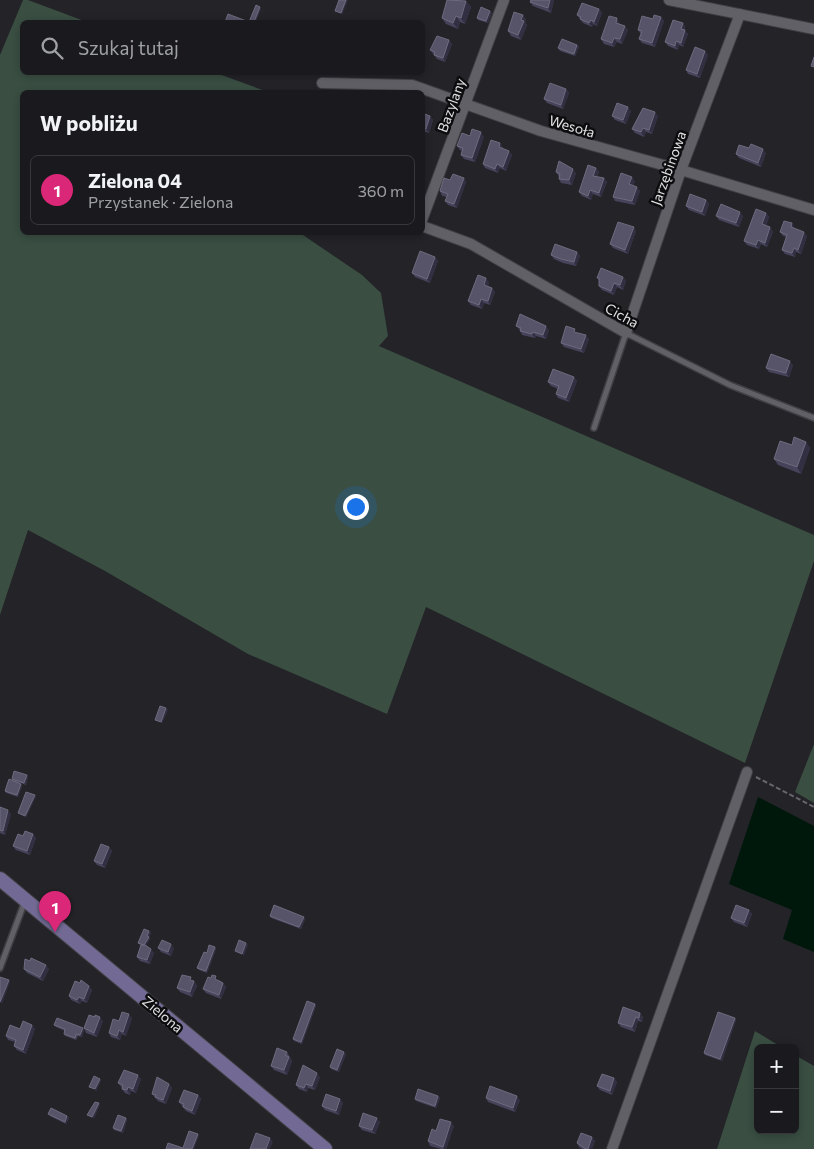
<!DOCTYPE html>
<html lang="pl">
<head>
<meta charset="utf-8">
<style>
  :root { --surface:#1a1a1e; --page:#27272b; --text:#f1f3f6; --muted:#9fa1a4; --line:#38383c; --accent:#db2777 }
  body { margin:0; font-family:Commissioner,sans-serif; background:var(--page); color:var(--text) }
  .controls { position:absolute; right:15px; bottom:15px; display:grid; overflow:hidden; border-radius:8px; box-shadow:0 2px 8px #0003 }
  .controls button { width:45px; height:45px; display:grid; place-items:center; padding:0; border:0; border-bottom:1px solid var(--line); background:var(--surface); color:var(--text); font:25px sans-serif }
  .you { position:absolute; left:355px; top:506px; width:18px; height:18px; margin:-12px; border:4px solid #fff; border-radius:50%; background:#1a73e8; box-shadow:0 0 0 8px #1a73e833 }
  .badge { display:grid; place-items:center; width:32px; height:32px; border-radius:50%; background:var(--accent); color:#fff; font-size:16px; font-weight:700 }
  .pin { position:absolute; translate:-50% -41px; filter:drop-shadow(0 1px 2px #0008) }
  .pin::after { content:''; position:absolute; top:26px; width:18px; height:15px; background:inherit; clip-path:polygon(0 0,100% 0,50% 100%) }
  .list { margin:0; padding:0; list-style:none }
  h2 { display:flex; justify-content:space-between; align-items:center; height:65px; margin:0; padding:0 20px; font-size:21px }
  h2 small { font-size:16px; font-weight:400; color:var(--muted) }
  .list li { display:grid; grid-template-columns:32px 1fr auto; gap:15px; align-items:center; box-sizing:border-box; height:70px; margin:0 10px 10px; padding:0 10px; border:1px solid var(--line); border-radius:8px }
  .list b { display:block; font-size:19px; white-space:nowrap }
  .list p { margin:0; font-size:16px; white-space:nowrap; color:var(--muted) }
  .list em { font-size:16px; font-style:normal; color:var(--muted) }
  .icon { flex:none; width:28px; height:28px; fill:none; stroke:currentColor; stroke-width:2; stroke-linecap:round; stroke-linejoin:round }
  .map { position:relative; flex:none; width:814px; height:1149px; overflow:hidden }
  .search { position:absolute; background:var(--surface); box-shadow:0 2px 8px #0003; left:20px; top:20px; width:405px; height:55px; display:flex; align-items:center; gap:12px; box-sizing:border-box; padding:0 18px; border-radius:8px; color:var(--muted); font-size:19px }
  .panel { position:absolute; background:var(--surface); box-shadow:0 2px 8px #0003; left:20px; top:90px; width:405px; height:145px; border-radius:8px }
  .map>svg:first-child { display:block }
  .green { fill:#3a4e42 }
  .water { fill:#00180b }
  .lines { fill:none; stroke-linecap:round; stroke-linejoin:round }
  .lane-casing { stroke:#404044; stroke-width:8 }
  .street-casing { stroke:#404044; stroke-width:12 }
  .secondary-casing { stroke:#404044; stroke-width:16 }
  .path { stroke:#66666b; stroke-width:2; stroke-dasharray:5 2.5; stroke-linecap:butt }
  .lane { stroke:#616067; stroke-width:5 }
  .street { stroke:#616067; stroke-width:10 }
  .secondary { stroke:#726a94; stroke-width:14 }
  .wall { fill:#46435b }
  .shaded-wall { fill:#312f41 }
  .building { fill:#57546a; stroke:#6d6b7e }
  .labels { text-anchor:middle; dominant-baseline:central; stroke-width:5; stroke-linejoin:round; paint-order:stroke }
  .street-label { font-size:14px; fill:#e3e3e6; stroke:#0d0c0f }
</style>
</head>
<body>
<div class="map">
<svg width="814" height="1149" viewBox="0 0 814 1149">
  <rect width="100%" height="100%" fill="#232328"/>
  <!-- green -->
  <path class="green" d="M23,0H28L87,22H22V72L216,73L268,92H22V232L300,233L362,275L381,293L388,336L379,346L814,535V561L745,763L426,607L387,714L248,654L105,571L28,530L0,615V55Z
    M814,744V803L795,792Z
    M755,1031L783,1048H758V1130H795V1055L814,1066V1149H717Z"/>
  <!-- water -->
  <path class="water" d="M758,797L814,826V952L783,939L792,910L729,884Z"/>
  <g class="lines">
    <defs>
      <path id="lane" d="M594,428L626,333L730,385L814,418
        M0,968L25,901"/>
      <path id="street" d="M669,0L814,29
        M322,83L412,85L541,131L681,170L814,210
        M422,220L504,0
        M422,226L471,244L626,333L681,170L740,14
        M612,1149L747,772"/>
      <path id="secondary" d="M0,879L325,1149"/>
    </defs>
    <!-- lane casing -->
    <use href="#lane" class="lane-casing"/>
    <!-- street casing -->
    <use href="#street" class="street-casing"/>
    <!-- secondary casing -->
    <use href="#secondary" class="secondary-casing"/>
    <!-- path -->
    <path class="path" d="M756,777L814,807"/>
    <!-- lane -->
    <use href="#lane" class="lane"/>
    <!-- street -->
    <use href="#street" class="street"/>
    <!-- secondary -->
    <use href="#secondary" class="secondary"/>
  </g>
  <!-- wall -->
  <path class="wall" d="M531,0H554L551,13L533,6L530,2Z
    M466,1L471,7L465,24L460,22L458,29L446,24L442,18Z
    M599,9L602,13L597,26L593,24L592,27L583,23L577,15Z
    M490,11L492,13L488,23L478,20L477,18Z
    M661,17L664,21L655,47L642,43L639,39L641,34L638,30Z
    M526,19L525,22L527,25L521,40L511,36L508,31Z
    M620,23V24L628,30L622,44L617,42L614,47L604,44L601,39Z
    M683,23L685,27L684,30L688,34L683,47L679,45L678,50L668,46L665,42Z
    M449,40L452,44L445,62L437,59L430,50Z
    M577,45L579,47L575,56L560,51L558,48Z
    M705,51L708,55L700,78L688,74L686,70Z
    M566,89L569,93L563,109L547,103L544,99Z
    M631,111L626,124L615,120L612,116Z
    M422,113L430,116L433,120L429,133L422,131Z
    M658,116L652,134L646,132L644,137L635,133L632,129Z
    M470,136L484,137L475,162L464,159L461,155L462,151L460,150L457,146Z
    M503,147L502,149L509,151L512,155L506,171L500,168L498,173L485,168L483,164Z
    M749,148L766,153L761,167L739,158L736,154Z
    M596,168L599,172L597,177L604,178L607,182L601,197L593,194L591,200L582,196L579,192Z
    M556,172L576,173L572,185L561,183L559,179V177Z
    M464,178L466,182L457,208L448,205L445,201L447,197L442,196L440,191L450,180Z
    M635,181L633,185L640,191L635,205L615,201L613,197Z
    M706,200L709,204L705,216L689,210L686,206Z
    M766,213L769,217L766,226L770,227L773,232L767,247L761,244L759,249L747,245L744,241Z
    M716,216H743L739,227L719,220Z
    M795,228V229L807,236L801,254L796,252L795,257L785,254L782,250L786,237L783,236L780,232Z
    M636,231L628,254L613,248L610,244Z
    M577,252L580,256L576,266L563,263L554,259L551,255Z
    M435,257L438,261L430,283L415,277L412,273Z
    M623,277L626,281L623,290L617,287L614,295L602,290L599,286V280L597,278Z
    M489,282L488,286L492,288L495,292L490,305L484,303L482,309L471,305L468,301Z
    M516,326L549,330L546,339L536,336L535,338L522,335L520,330Z
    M578,333L589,339L584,353L564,347L561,343Z
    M793,365L789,377L769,372L766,368Z
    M574,377L577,381L569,402L558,398L556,394L558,389L551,386L548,382Z
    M806,442L810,448L801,474L778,465L774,459L792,445Z
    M28,777L26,785L18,782L21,784L22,786L18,797L6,793L5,791L13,780L12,779Z
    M0,807L11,814L5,835L0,833Z
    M33,834L36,838L30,855L16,850L13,846L23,836Z
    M109,847L112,851L105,868L97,865L94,861Z
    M749,910L752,914L747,927L734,922L731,918Z
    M270,916L305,919L301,929L271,918Z
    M149,931L151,933L149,937L150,939L146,945L154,953L150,964L140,961L137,957L141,946L138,943Z
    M215,947L216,949L207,973L199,970L197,968L207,953Z
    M158,948H174L171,956L161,952Z
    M24,969H49L43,981L27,973Z
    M219,980L223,983L226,987L221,999L206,993L203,989Z
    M194,981L197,986L192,997L180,992L177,988Z
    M80,983L89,986L92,990L87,1003L82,1001L80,1004L71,1000L69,996Z
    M315,1004L316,1006L302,1044L294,1041L293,1039Z
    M640,1013L643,1017L642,1022L638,1021L635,1032L621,1027L618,1023Z
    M132,1018L126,1036L122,1034L120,1040L111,1037L109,1033L119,1021Z
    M735,1018L736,1020L722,1061L705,1055L704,1053Z
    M103,1021L97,1037L86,1033L84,1028Z
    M32,1025L35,1029L26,1054L17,1050L14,1046L15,1042L8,1040L6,1036Z
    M54,1025L84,1030L82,1037L78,1036L76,1040L65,1036L64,1034L65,1031L56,1027Z
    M287,1052L292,1061L287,1075L274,1070L271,1066Z
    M346,1054L339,1072L331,1069L330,1067Z
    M320,1077L315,1090L308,1088L307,1092L299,1089L296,1085Z
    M614,1078L617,1082L612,1095L600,1090L597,1086Z
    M141,1079L136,1093L131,1091L130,1095L125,1093L122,1089V1088L118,1083Z
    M169,1084L172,1088L166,1104L158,1101L152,1094Z
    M198,1095L201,1099L195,1115L186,1111L179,1102Z
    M438,1096L440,1098L436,1108L416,1101L415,1099Z
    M486,1098L520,1100L515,1112L488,1102Z
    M340,1099L343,1103L339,1115L325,1110L322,1106Z
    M48,1114L67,1116L69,1118L66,1124L50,1116Z
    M126,1118L127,1120L123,1133L114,1130L113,1128Z
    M380,1122L375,1134L362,1130L359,1126Z
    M454,1126L446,1149H441L430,1146L428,1141L436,1131Z
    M592,1137L595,1141L592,1149H582L579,1147L577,1143Z"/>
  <!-- shaded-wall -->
  <path class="shaded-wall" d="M346,0H348L342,15L341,13Z
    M550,0H554L551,13L548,8Z
    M466,1L471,7L465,24L461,18Z
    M260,7L261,9L256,22H254Z
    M599,9L602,13L597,26L594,22Z
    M490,11L492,13L488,23L486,21Z
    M523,15L526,19L525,22L527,25L521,40L518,35L521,20Z
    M456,16L460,22L458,29L453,23Z
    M661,17L664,21L655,47L652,43Z
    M617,18L620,23L619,27L616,23Z
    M591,20L593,24L592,27L589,23Z
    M683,23L685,27L684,33L681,29Z
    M625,26L628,30L622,44L620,39Z
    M685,30L688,34L683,47L681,43Z
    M614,38L617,42L614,47L612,43Z
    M449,40L452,44L445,62L443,58Z
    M676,41L679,45L678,50L675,46Z
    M577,45L579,47L575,56L574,54Z
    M705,51L708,55L700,78L697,74Z
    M566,89L569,93L563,109L561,105Z
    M628,107L631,111L626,124L623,120Z
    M655,112L658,116L652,134L649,130Z
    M430,116L433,120L429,133L426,129Z
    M643,128L646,132L644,137L641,132Z
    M481,132L484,137L475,162L472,158Z
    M500,143L503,147L501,151L499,147Z
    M763,149L766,153L761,167L758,163Z
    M509,151L512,155L506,171L503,167Z
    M497,164L500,168L498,173L495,169Z
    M596,168L599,172L596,180L593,176Z
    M573,169L576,173L572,185L569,180Z
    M632,177L635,181L632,188L629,184Z
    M464,178L466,182L457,208L454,204Z
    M604,178L607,182L601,197L599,193Z
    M637,187L640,191L635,205L632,201Z
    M590,190L593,194L591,200L588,196Z
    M706,200L709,204L705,216L702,212Z
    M740,212L743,216L739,227L736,223Z
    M766,213L769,217L765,228L762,224Z
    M792,223L795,228L794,232L791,227Z
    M634,227L636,231L628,254L625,250Z
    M770,227L773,232L767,247L765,243Z
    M804,232L807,236L801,254L798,250Z
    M758,240L761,244L759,249L756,245Z
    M794,248L796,252L795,257L792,253Z
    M577,252L580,256L576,266L574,262Z
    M435,257L438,261L430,283L427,279Z
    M623,277L626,281L623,290L620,285Z
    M486,278L489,282L487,289L484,285Z
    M614,283L617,287L614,295L611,291Z
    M492,288L495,292L490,305L488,301Z
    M481,299L484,303L482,309L479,305Z
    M546,326L549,330L546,339L543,335Z
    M533,332L536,336L535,338L532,334Z
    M586,335L589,339L584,353L581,349Z
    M790,361L793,365L789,377L786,373Z
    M574,377L577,381L569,402L566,398Z
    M806,442L810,448L801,474L797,467Z
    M166,708L168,710L162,724L161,722Z
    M27,775L28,777L26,785L24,783Z
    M21,784L22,786L18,797L17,795Z
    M35,795L36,797L26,818L25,816Z
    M8,810L11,814L5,835L3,831Z
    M33,834L36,838L30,855L27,851Z
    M109,847L112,851L105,868L102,864Z
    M749,910L752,914L747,927L744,923Z
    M304,917L305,919L301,929L299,927Z
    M149,931L151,933L149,937L150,939L145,947L144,945Z
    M246,943L248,945L244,956L242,954Z
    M171,944L174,948L171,956L168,952Z
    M215,947L216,949L207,973L206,971Z
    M151,949L154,953L150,964L147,960Z
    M46,965L49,969L43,981L40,977Z
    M9,980L10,982L2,1004L0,1002Z
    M194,981L197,986L192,997L190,992Z
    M223,983L226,987L221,999L219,995Z
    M89,986L92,990L87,1003L84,999Z
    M79,997L82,1001L80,1004L77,1000Z
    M315,1004L316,1006L302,1044L301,1042Z
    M640,1013L643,1017L642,1022L639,1018Z
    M129,1014L132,1018L126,1036L123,1032Z
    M100,1017L103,1021L97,1037L94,1033Z
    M636,1017L638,1021L635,1032L632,1027Z
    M735,1018L736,1020L722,1061L720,1059Z
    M32,1025L35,1029L26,1054L23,1050Z
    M83,1028L84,1030L82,1037L80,1035Z
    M119,1030L122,1034L120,1040L117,1036Z
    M344,1052L346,1054L339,1072L337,1070Z
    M289,1057L292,1061L287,1075L284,1070Z
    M317,1073L320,1077L315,1090L312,1086Z
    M138,1075L141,1079L136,1093L133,1089Z
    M614,1078L617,1082L612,1095L610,1091Z
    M100,1079L101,1081L96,1092L95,1089Z
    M169,1084L172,1088L166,1104L163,1100Z
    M306,1084L308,1088L307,1092L304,1088Z
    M128,1087L131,1091L130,1095L127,1090Z
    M198,1095L201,1099L195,1115L192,1111Z
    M438,1096L440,1098L436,1108L435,1106Z
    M517,1096L520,1100L515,1112L513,1108Z
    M340,1099L343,1103L339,1115L336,1111Z
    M99,1103L100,1105L94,1119L92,1117Z
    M67,1116L69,1118L66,1124L65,1122Z
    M126,1118L127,1120L123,1133L121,1131Z
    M377,1118L380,1122L375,1134L372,1130Z
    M451,1122L454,1126L446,1149H444L443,1147Z
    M198,1134L199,1136L194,1149H192Z
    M592,1137L595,1141L592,1149H588Z
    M270,1138L273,1142L270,1149H266Z"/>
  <!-- building -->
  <path class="building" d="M339,0H346L341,13L335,11Z
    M447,0L466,1L461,18L456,16L453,23L442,18Z
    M531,0H550L548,8L530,2Z
    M582,3L599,9L594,22L591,20L589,23L580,19L581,17L577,15Z
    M256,5L260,7L254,22H225L228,14L249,22Z
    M481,7L490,11L486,21L477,18Z
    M514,12L523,15L521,20L524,21L518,35L508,31Z
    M654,15L661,17L652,43L639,39L642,31L638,30L642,16L653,19Z
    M609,16L617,18L616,23L625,26L620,39L614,38L612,43L601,39Z
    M673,20L683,23L681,29L685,30L681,43L676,41L675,46L665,42Z
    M437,36L449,40L443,58L434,55L435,52L430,50Z
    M562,39L577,45L574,54L558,48Z
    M695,47L705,51L697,74L686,70Z
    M814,57V67L811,66Z
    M550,83L566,89L561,105L544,99Z
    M617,103L628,107L623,120L612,116Z
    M643,108L655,112L649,130L643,128L641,132L632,129Z
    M422,113L430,116L426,129L422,128Z
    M472,129L481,132L472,158L461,155L463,148L457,146L462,133L470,136Z
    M491,140L500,143L499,147L509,151L503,167L497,164L495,169L483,164Z
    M751,144L763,149L758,163L736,154L739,145L749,148Z
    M559,161L573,169L569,180L559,179L560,174L556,172Z
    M588,165L596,168L593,176L604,178L599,193L590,190L588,196L579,192Z
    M621,173L632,177L629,184L637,187L632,201L613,197Z
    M453,174L464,178L454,204L445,201L448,194L440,191L444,178L450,180Z
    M690,194L706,200L702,212L686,206Z
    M721,204L740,212L736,223L716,216Z
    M756,209L766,213L762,224L770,227L765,243L758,240L756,245L744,241Z
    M784,221L792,223L791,227L804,232L798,250L794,248L792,253L782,250L787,235L780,232Z
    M618,222L634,227L625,250L610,244Z
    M555,244L577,252L574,262L561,259L551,255Z
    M420,251L435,257L427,279L412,273Z
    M601,268L623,277L620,285L614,283L611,291L599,286V278H597Z
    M478,275L486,278L484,285L492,288L488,301L481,299L479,305L468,301Z
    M520,314L546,326L543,335L533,332L532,334L520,331L521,328L516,326Z
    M566,326L575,329L574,332L586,335L581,349L561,343Z
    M771,354L790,361L786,373L766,368Z
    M553,369L574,377L566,398L556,394L559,386L548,382Z
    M794,437L806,442L797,467L774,459L780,441L792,445Z
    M160,706L166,708L161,722L155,720Z
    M14,771L27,775L24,783L12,779Z
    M9,779L21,784L17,795L5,791Z
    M26,792L35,795L25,816L18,813Z
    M0,807L8,810L3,831L0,830Z
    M25,831L33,834L27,851L13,846L18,834L23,836Z
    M101,844L109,847L102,864L94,861Z
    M274,905L304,917L299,927L270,916Z
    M736,905L749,910L744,923L731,918Z
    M144,929L149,931L147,936L149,937L144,945L138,943Z
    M162,940L171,944L168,952L158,948Z
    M239,940L246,943L242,954L235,951Z
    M141,945H145L151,949L147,960L137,957Z
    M209,945L215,947L206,971L197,968L204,952L207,953Z
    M31,958L46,965L40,977L24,969L25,959L30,961Z
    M182,975L191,977L190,980L194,981L190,992L177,988Z
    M212,975L216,976L215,979L223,983L219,995L203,989L208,977L211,978Z
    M0,977L9,980L0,1002Z
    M81,980L89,986L84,999L79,997L77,1000L69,996L75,981L80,983Z
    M307,1001L315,1004L301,1042L293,1039Z
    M623,1007L640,1013L639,1018L636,1017L632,1027L618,1023Z
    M122,1012L129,1014L123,1032L119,1030L117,1036L109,1033L113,1019L119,1021Z
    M718,1012L735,1018L720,1059L704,1053Z
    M89,1015L95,1017V1015L100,1017L94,1033L84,1028Z
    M57,1018L83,1028L80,1035L76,1034L75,1038L64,1034L65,1029L54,1025Z
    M23,1021L32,1025L23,1050L14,1046L16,1040L6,1036L10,1025L20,1029Z
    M277,1048L287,1052L285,1055L289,1057L284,1070L271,1066Z
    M337,1049L344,1052L337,1070L330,1067Z
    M303,1065L317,1073L312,1086L306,1084L304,1088L296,1085Z
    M124,1070L138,1075L133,1089L128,1087L127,1090L122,1089L123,1085L118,1083Z
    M602,1074L614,1078L610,1091L597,1086Z
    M94,1076L100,1079L95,1089L89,1087Z
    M157,1077L169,1084L163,1100L155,1097L156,1095L152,1094Z
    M490,1086L517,1096L513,1108L486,1098Z
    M418,1089L438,1096L435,1106L415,1099Z
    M184,1090L198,1095L192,1111L183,1107L184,1104L179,1102Z
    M326,1094L340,1099L336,1111L322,1106Z
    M95,1102L99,1103L92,1117L87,1115Z
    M51,1108L67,1116L65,1122L48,1114Z
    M363,1113L377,1118L372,1130L359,1126Z
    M118,1115L126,1118L121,1131L113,1128Z
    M440,1119L451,1122L443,1147L428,1141L432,1129L436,1131Z
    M189,1131L198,1134L192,1149H166L168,1143L183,1148Z
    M256,1133L270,1138L266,1149H250Z
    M581,1133L592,1137L588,1149H586L577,1143Z"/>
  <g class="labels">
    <!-- street labels -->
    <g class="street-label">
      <text transform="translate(451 105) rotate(-70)">Bazylany</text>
      <text transform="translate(572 126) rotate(16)">Wesoła</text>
      <text transform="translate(668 168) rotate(-70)">Jarzębinowa</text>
      <text transform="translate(622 315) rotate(29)">Cicha</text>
      <text transform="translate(163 1014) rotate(40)">Zielona</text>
    </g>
  </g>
</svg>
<div class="controls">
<button>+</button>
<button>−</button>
</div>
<div class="you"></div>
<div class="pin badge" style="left:55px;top:932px">1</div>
<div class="search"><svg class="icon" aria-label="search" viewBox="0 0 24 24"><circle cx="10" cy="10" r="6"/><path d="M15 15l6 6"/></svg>Szukaj tutaj</div>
<section class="panel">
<h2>W pobliżu<small></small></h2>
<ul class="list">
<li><span class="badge">1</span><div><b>Zielona 04</b><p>Przystanek · Zielona</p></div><em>360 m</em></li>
</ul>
</section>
</div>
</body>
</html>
